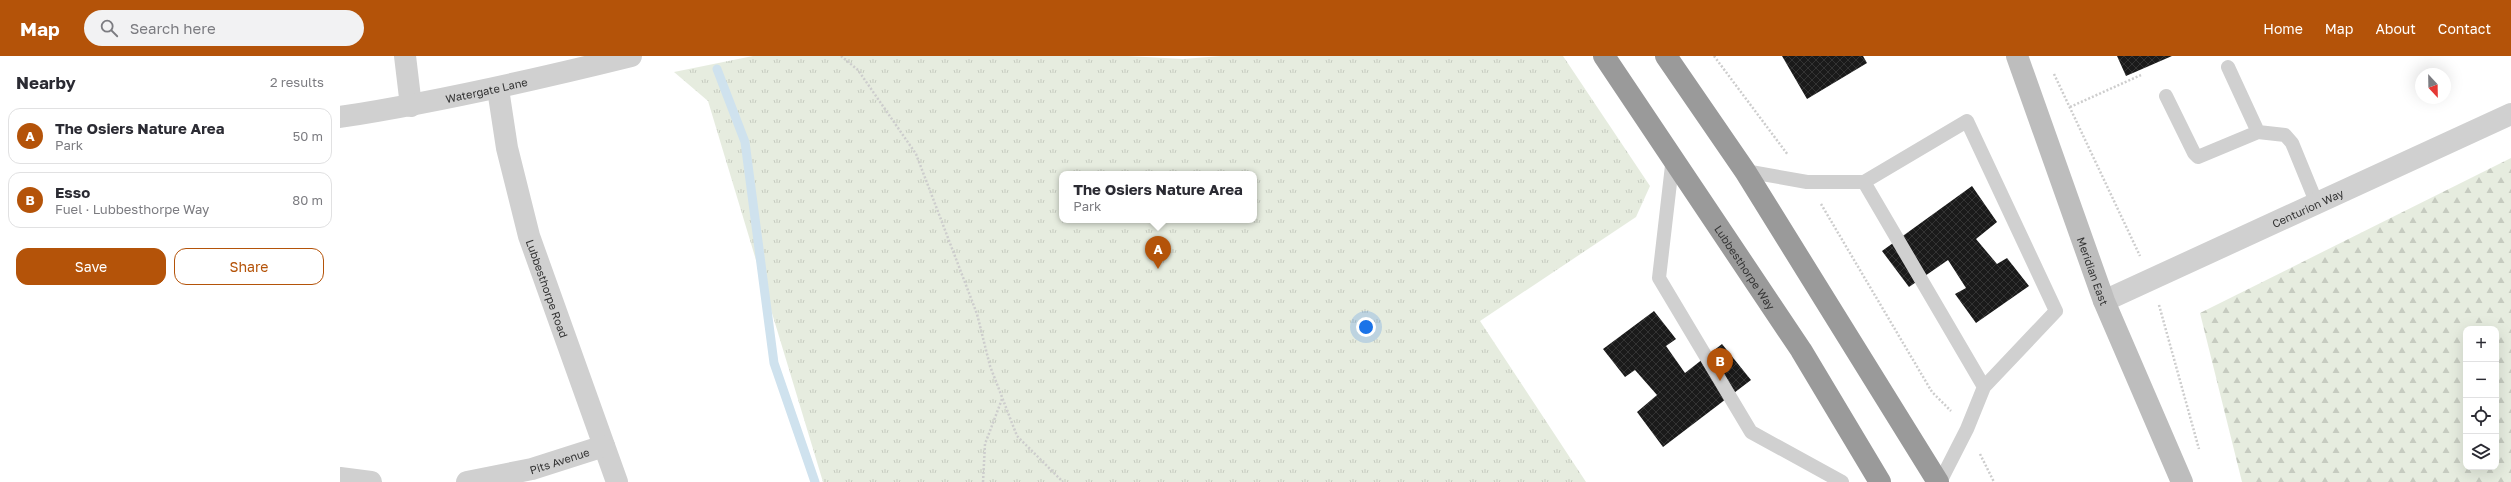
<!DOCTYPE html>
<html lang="en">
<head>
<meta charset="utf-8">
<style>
  :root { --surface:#fff; --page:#f2f2f3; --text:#2b2b33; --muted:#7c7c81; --line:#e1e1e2; --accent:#b45309 }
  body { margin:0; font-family:"Golos Text",sans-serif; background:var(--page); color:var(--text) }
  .controls { position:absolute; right:12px; bottom:12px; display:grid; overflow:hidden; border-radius:8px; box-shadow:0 4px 16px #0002 }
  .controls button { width:36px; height:36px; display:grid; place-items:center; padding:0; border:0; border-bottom:1px solid var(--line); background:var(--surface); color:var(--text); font:20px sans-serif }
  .compass { position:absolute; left:2075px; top:12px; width:36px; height:36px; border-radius:50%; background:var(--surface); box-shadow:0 4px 16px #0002; rotate:158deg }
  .you { position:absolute; left:1026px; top:271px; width:14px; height:14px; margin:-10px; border:3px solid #fff; border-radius:50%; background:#1a73e8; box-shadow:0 0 0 6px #1a73e833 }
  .badge { display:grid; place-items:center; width:26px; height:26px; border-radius:50%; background:var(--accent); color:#fff; font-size:13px; font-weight:700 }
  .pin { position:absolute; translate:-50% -33px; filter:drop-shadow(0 1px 2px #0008) }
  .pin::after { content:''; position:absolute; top:21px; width:14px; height:12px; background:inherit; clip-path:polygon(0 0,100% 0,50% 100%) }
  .popup { position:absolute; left:719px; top:115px; width:198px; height:52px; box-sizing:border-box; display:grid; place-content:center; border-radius:8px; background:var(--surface); filter:drop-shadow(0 1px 3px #0005); font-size:13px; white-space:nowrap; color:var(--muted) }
  .popup b { font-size:15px; color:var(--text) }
  .popup::after { content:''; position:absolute; left:50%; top:100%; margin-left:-8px; border:8px solid transparent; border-top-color:var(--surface) }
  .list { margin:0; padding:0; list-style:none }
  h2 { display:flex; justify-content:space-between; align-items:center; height:52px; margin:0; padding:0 16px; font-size:17px }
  h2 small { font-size:13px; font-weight:400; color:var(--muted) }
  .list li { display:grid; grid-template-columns:26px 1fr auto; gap:12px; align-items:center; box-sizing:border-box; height:56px; margin:0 8px 8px; padding:0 8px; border:1px solid var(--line); border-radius:12px }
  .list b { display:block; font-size:15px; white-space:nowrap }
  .list p { margin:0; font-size:13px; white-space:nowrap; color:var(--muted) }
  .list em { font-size:13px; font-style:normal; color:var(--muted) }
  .actions { display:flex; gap:8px; padding:12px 16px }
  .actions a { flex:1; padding:9px 0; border:1px solid var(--accent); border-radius:12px; text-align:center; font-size:14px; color:var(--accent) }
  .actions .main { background:var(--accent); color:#fff }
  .icon { flex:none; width:22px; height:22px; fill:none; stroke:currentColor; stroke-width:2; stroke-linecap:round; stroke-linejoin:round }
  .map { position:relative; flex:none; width:2171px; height:426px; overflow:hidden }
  header { display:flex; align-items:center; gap:24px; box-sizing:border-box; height:56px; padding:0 20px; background:var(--accent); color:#fff }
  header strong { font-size:19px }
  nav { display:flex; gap:22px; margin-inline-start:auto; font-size:14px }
  .search { width:280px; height:36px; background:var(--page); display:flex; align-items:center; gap:10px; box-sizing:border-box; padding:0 14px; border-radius:22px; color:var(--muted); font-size:15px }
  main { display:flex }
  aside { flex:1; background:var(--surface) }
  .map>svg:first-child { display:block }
  .forest { fill:url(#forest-firs); fill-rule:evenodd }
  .park { fill:url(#park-tufts); fill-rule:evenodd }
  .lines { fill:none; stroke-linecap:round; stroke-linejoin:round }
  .stream { stroke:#cfe2ee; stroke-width:9 }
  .building { fill:url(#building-cross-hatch) }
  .path { stroke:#cdcdcd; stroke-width:2.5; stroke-dasharray:2 2; stroke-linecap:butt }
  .lane { stroke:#d0d0d0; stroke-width:14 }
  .street { stroke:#d0d0d0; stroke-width:22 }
  .secondary { stroke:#bdbdbd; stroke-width:22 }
  .highway { stroke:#9a9a9a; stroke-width:22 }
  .labels { text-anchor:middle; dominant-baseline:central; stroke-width:4; stroke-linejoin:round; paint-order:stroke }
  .street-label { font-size:11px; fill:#333; stroke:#fff }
</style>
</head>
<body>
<header>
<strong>Map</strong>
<div class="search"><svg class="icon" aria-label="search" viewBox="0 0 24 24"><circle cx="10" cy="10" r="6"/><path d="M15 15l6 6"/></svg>Search here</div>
<nav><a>Home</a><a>Map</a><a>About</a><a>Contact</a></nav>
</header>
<main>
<aside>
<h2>Nearby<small>2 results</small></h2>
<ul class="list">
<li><span class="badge">A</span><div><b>The Osiers Nature Area</b><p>Park</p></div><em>50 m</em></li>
<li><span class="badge">B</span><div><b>Esso</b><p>Fuel · Lubbesthorpe Way</p></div><em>80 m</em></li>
</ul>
<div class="actions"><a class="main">Save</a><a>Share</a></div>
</aside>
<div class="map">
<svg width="2171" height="426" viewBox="0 0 2171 426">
  <defs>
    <pattern id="forest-firs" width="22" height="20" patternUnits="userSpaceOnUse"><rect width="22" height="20" fill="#e6ecdf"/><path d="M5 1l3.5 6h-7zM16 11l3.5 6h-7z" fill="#c6cbc0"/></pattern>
    <pattern id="park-tufts" width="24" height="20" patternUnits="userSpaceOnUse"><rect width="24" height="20" fill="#e6ecdf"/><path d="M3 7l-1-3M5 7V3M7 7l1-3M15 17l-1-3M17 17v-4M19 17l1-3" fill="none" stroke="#c6cbc0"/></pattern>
    <pattern id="building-cross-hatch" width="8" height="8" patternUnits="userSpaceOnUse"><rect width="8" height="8" fill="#1a1a1a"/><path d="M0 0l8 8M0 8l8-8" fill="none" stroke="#333"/></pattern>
  </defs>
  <rect width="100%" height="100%" fill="#fff"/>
  <!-- forest -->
  <path class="forest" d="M2171,102V426H1902L1860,257ZM2126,273H2156V411H2126Z"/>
  <!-- park -->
  <path class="park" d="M413,0H788L843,3L881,0H1223L1310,130L1296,161L1140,265L1246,426H483L368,45L334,16ZM722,118H914V164H722Z"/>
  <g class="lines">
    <!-- stream -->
    <path class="stream" d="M377,13L405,86L434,307L475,426"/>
  </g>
  <!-- building -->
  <path class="building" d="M1442,0H1523L1527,7L1467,43Z
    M1777,0H1832L1786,20Z
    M1632,130L1657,166L1636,183L1657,208L1667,202L1689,230L1636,267L1615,238L1626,232L1608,204L1569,231L1542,195Z
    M1314,255L1336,283L1326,290L1345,317L1382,288L1411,324L1323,391L1297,356L1317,339L1295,314L1285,321L1263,293Z"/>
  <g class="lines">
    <!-- path -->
    <path class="path" d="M501,0L518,14L576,98L637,258L650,310L677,380L723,426
      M1374,0L1448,99
      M1714,18L1800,200
      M1730,51L1801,19
      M1481,148L1592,336L1611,355
      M1819,249L1859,393
      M1640,398L1654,426
      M643,426L645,388L662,343"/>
    <!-- lane -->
    <path class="lane" d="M1888,11L1918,76L1945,79L1952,87L1977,148
      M1826,40L1854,97L1858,101L1918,76
      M1333,101L1319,222L1411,376L1502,426
      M1405,115L1467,126H1524L1644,331L1627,373L1600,426
      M1524,126L1627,65L1716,255L1644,331"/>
    <!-- street -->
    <g class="street">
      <path d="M65,0L71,50"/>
      <path id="s1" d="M158,33L167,92L189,180L277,426"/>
      <path id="s2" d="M0,61C98,46 194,24 291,0"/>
      <path id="s3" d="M1764,245L2171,58"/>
      <path d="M0,422L31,426"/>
      <path id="s4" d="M127,426L192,413L264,390"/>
    </g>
    <!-- secondary -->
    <path class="secondary" id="s5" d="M1677,0L1764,245L1842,426"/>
    <!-- highway -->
    <g class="highway">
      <path id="s6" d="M1264,0L1461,294L1540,426"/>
      <path d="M1326,0L1405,115L1598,426"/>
    </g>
  </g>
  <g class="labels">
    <!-- street labels -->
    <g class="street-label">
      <text stroke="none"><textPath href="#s2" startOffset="149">Watergate Lane</textPath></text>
      <text stroke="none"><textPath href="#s3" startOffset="224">Centurion Way</textPath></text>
      <text stroke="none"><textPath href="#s6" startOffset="254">Lubbesthorpe Way</textPath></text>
      <text stroke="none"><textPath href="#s5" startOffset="228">Meridian East</textPath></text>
      <text stroke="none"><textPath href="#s1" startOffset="206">Lubbesthorpe Road</textPath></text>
      <text stroke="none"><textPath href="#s4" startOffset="95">Pits Avenue</textPath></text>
    </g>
  </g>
</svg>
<div class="controls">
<button>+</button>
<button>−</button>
<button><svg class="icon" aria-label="locate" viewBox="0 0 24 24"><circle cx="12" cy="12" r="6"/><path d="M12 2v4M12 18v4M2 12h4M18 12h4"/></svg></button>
<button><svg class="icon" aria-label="layers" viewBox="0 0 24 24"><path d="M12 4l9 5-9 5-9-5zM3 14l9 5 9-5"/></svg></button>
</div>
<svg class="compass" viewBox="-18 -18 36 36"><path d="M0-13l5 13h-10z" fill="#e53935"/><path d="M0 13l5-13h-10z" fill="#7c7c81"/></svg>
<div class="you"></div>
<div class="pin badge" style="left:818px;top:213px">A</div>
<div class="popup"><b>The Osiers Nature Area</b>Park</div>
<div class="pin badge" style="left:1380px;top:325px">B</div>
</div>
</main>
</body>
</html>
